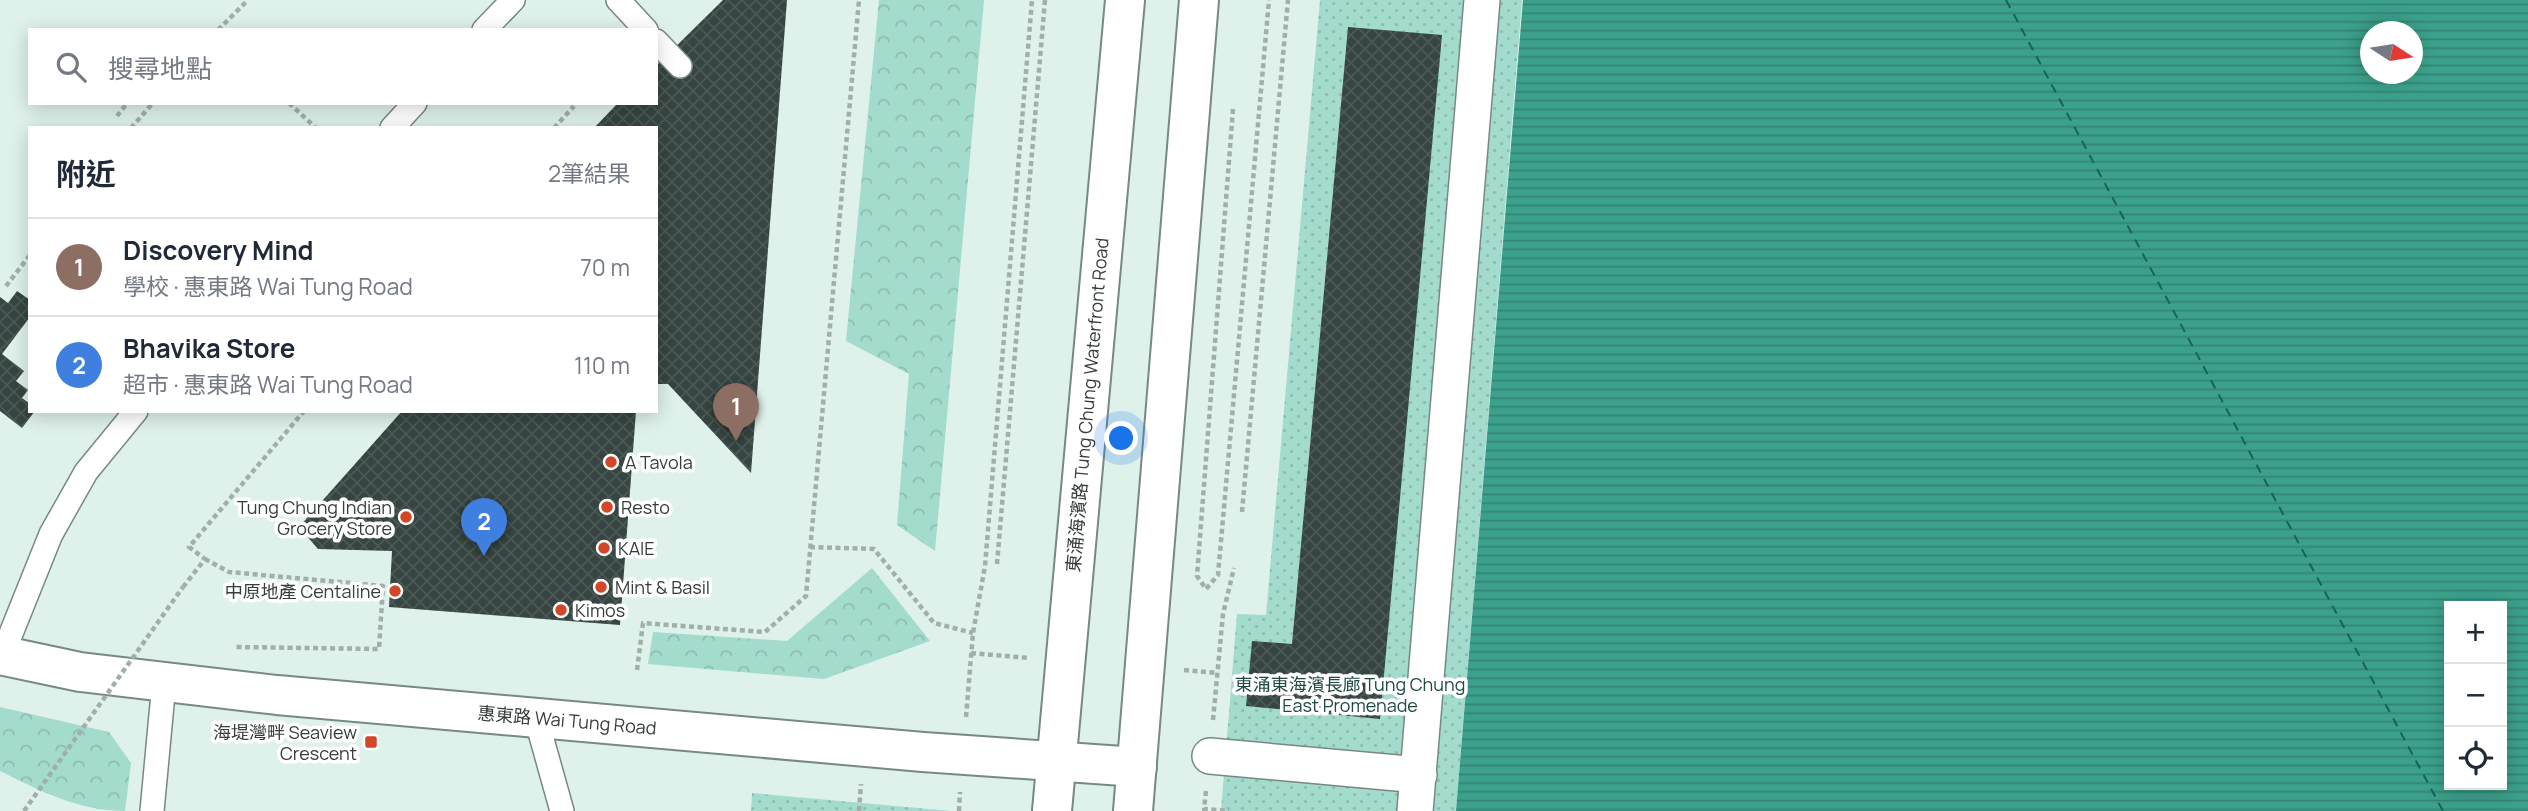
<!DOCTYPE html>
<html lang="zh-TW">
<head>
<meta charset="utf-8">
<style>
  :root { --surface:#fff; --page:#f2f2f3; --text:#1f2937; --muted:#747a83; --line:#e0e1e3; --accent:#0b8043 }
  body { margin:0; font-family:Manrope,"Noto Sans TC",sans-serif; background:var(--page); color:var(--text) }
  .controls { position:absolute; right:21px; bottom:21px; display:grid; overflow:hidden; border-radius:0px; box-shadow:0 4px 18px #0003 }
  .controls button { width:63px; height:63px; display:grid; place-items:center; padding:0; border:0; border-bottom:2px solid var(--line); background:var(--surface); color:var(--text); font:35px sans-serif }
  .compass { position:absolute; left:2360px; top:21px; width:63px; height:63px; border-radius:50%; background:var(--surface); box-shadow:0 4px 18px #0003; rotate:102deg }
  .you { position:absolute; left:1122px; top:439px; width:24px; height:24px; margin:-18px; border:5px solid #fff; border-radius:50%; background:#1a73e8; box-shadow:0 0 0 10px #1a73e833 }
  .badge { display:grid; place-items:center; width:46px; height:46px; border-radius:50%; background:var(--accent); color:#fff; font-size:23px; font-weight:700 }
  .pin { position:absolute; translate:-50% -58px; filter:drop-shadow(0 2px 4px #0008) }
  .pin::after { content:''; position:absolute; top:37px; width:24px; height:21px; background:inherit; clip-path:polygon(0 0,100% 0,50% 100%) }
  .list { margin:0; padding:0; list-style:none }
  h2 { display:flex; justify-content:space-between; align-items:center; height:91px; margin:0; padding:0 28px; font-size:30px }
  h2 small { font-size:23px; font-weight:400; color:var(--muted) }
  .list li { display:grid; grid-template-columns:46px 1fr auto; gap:21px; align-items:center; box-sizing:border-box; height:98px; padding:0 28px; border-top:2px solid var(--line) }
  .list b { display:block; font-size:26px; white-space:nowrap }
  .list p { margin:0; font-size:23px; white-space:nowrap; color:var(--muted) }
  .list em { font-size:23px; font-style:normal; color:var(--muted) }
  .icon { flex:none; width:38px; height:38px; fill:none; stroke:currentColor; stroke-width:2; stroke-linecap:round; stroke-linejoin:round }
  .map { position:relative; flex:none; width:2528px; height:811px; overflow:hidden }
  .search { position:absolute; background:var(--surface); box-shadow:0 4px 18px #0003; left:28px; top:28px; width:630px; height:77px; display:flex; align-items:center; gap:18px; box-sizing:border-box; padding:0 24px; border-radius:0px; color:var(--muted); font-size:26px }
  .panel { position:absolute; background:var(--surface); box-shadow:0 4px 18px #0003; left:28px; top:126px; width:630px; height:287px; border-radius:0px }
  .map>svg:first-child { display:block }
  .grass { fill:url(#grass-dots) }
  .forest { fill:url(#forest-crowns) }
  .water { fill:url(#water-rules); fill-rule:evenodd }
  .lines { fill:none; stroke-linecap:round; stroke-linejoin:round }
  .ferry { stroke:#166456; stroke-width:2; stroke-dasharray:9 7; stroke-linecap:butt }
  .building { fill:url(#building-cross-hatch) }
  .service-casing { stroke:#778984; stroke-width:26 }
  .pedestrian-casing { stroke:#778984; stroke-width:38 }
  .tertiary-casing { stroke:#778984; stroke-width:42 }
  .secondary-casing { stroke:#778984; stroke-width:42 }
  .path { stroke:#a0afaa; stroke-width:4.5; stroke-dasharray:5 3.5; stroke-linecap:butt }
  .service { stroke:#fff; stroke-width:23 }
  .pedestrian { stroke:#fff; stroke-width:35 }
  .tertiary { stroke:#fff; stroke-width:38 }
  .secondary { stroke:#fff; stroke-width:38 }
  .path-bridge { stroke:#a0afaa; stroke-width:4.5; stroke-dasharray:5 3.5; stroke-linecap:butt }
  .poi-dot { fill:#d14727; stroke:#fff; stroke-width:2.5 }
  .labels { text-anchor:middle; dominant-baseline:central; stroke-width:7; stroke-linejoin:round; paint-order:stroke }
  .street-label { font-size:18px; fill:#363d3b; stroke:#fff }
  .poi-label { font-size:18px; fill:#363d3b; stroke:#fff; text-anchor:start }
  .park-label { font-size:18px; fill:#1f4a41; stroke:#fff }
</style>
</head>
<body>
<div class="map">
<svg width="2528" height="811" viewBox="0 0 2528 811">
  <defs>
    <pattern id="grass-dots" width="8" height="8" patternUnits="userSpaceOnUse" patternTransform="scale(1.75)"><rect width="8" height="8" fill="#a3dbcd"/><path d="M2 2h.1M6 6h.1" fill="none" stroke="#8dbdb1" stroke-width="1.8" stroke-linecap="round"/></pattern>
    <pattern id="forest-crowns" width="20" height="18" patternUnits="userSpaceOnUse" patternTransform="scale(1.75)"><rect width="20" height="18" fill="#a3dbcd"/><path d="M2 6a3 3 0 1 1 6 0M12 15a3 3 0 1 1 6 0" fill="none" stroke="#8dbdb1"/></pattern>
    <pattern id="water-rules" width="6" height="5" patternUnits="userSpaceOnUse" patternTransform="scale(1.75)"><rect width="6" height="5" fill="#3ca18c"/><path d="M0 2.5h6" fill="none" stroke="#338474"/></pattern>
    <pattern id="building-cross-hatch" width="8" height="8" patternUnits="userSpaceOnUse" patternTransform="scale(1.75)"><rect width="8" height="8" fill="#364541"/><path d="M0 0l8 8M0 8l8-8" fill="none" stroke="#4b5855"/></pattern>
  </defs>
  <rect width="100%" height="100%" fill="#def1eb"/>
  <!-- grass -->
  <path class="grass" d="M1320,0H1522L1456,811H1221L1237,614L1266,615Z
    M752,793L951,811H751Z"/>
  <!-- forest -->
  <path class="forest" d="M879,0H984L935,551L897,525L909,374L846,341Z
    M872,568L930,641L824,679L648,664L653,632L787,641Z
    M0,707L109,732L131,763L125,811C78,811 41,791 0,771Z"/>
  <!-- water -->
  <path class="water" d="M1523,0H2528V811H1456ZM2370,32H2412V74H2370ZM2449,606H2502V785H2449Z"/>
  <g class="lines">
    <!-- ferry -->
    <path class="ferry" d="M2006,0L2443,811"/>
  </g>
  <!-- building -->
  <path class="building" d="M723,0H787L751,473L668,384H656V128H594L618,103H656V66Z
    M1348,27L1442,35L1380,719L1246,706L1252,641L1292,644Z
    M17,291L30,300V317L2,354L24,371L16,381L28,390L22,398L30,404V411H35L22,428L0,411V297L8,303Z
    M402,411H636L620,625L389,607L392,551L318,549L299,527Z"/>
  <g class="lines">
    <defs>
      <path id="service" d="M618,0L646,30
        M484,30L513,0
        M656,41L680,66
        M392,128L415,103
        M2,656L51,534L86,472L136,411
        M536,718L562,811
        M152,811L164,683"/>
      <path id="pedestrian" d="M1210,756L1419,775
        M1415,811L1482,0"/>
      <path id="tertiary" d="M0,655L80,672L277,695L923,752L1137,767"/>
      <path id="secondary" d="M1052,811L1125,0
        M1133,811L1199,0"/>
    </defs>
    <!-- service casing -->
    <use href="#service" class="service-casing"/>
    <!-- pedestrian casing -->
    <use href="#pedestrian" class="pedestrian-casing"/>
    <!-- tertiary casing -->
    <use href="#tertiary" class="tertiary-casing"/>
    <!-- secondary casing -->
    <use href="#secondary" class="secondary-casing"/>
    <!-- path -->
    <path class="path" d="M218,30L248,0
      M289,103L316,128
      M1233,109L1197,576L1206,589L1218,575L1269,0
      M117,116L127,103
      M131,128L153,103
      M554,128L574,106
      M6,286L30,255
      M1242,512L1288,0
      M810,547L874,549L934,623L973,633
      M205,559L229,572L383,586L379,649L236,647
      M997,564L1045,0
      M183,587L205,559L189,547L304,411
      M971,653L1029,658
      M637,670L643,623L765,632L806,596L859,0
      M1184,670L1218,673
      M966,717L973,633L985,566L1032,0
      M1213,720L1223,614L1234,568
      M1206,791L1204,809L1229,811
      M859,811L861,784
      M959,811L960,792"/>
    <!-- service -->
    <use href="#service" class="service"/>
    <!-- pedestrian -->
    <use href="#pedestrian" class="pedestrian"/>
    <!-- tertiary -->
    <use href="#tertiary" class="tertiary"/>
    <!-- secondary -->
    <use href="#secondary" class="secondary"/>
    <!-- path-bridge -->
    <path class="path-bridge" d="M24,811L183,587"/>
  </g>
  <!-- markers -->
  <g class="poi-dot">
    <circle cx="611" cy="462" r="7"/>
    <circle cx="607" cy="507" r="7"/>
    <circle cx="406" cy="517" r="7"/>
    <circle cx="604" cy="548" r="7"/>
    <circle cx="601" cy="587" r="7"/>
    <circle cx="395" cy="591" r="7"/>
    <circle cx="561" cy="610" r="7"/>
    <rect x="364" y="735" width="14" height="14" rx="3.5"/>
  </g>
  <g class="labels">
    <!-- street labels -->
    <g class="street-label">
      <text transform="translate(1087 405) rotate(-85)">東涌海濱路 Tung Chung Waterfront Road</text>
      <text transform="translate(567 720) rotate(5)">惠東路 Wai Tung Road</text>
    </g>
    <!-- poi labels -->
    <g class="poi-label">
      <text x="625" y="462">A Tavola</text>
      <text x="392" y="507" text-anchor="end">Tung Chung Indian<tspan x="392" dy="21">Grocery Store</tspan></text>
      <text x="621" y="507">Resto</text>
      <text x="618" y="548">KAIE</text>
      <text x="615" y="587">Mint &amp; Basil</text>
      <text x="381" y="591" text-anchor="end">中原地產 Centaline</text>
      <text x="575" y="610">Kimos</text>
      <text x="357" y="732" text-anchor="end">海堤灣畔 Seaview<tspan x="357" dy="21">Crescent</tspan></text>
    </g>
    <!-- park labels -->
    <g class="park-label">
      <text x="1350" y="684">東涌東海濱長廊 Tung Chung<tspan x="1350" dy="21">East Promenade</tspan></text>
    </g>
  </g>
</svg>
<div class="controls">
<button>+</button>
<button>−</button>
<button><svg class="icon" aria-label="locate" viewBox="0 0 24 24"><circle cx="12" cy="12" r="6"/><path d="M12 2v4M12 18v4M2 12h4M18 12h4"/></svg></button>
</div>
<svg class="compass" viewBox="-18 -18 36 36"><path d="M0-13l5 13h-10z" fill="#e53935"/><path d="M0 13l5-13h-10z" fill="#747a83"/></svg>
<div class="you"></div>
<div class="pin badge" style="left:736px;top:441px;background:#8d6e63">1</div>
<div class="pin badge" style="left:484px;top:556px;background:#3f7fe0">2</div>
<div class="search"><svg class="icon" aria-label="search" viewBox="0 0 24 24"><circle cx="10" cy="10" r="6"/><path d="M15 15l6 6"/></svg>搜尋地點</div>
<section class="panel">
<h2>附近<small>2筆結果</small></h2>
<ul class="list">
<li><span class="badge" style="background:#8d6e63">1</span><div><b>Discovery Mind</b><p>學校 · 惠東路 Wai Tung Road</p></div><em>70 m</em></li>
<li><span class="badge" style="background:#3f7fe0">2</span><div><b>Bhavika Store</b><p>超市 · 惠東路 Wai Tung Road</p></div><em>110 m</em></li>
</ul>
</section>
</div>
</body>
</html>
